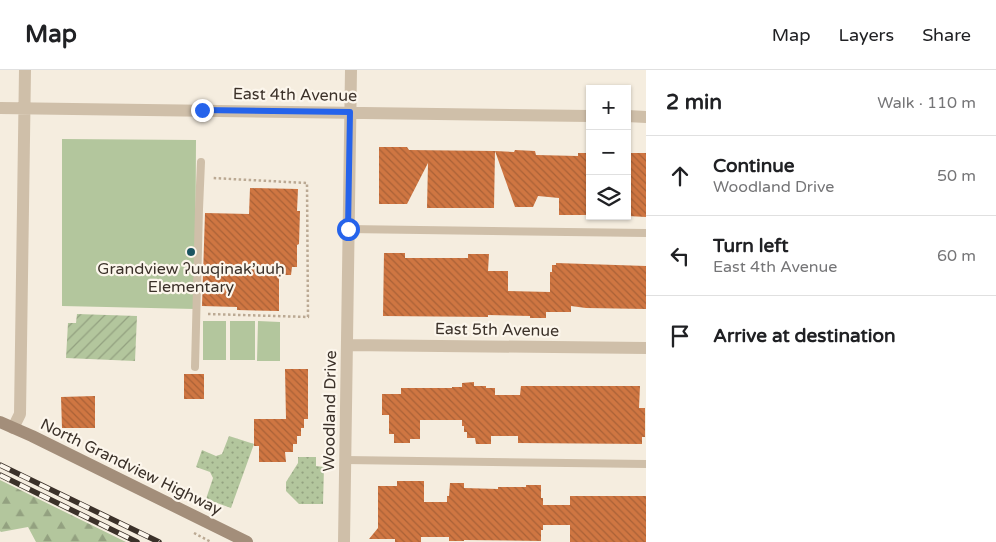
<!DOCTYPE html>
<html lang="en">
<head>
<meta charset="utf-8">
<style>
  :root { --surface:#fff; --page:#f6f6f6; --text:#202124; --muted:#757577; --line:#e0e0e0 }
  body { margin:0; font-family:"Varela Round",sans-serif; background:var(--page); color:var(--text) }
  .controls { position:absolute; right:15px; top:15px; display:grid; overflow:hidden; border-radius:0px; box-shadow:0 1px 4px #0004 }
  .controls button { width:45px; height:45px; display:grid; place-items:center; padding:0; border:0; border-bottom:1px solid var(--line); background:var(--surface); color:var(--text); font:25px sans-serif }
  .stop { position:absolute; width:15px; height:15px; margin:-11px; border:4px solid #2563eb; border-radius:50%; background:#fff }
  .stop.end { background:#2563eb; border-color:#fff; box-shadow:0 1px 5px #0008 }
  .list { margin:0; padding:0; list-style:none }
  h2 { display:flex; justify-content:space-between; align-items:center; height:65px; margin:0; padding:0 20px; font-size:21px }
  h2 small { font-size:16px; font-weight:400; color:var(--muted) }
  .list li { display:grid; grid-template-columns:32px 1fr auto; gap:15px; align-items:center; box-sizing:border-box; height:80px; padding:0 20px; border-top:1px solid var(--line) }
  .list b { display:block; font-size:19px; white-space:nowrap }
  .list p { margin:0; font-size:16px; white-space:nowrap; color:var(--muted) }
  .list em { font-size:16px; font-style:normal; color:var(--muted) }
  .icon { flex:none; width:28px; height:28px; fill:none; stroke:currentColor; stroke-width:2; stroke-linecap:round; stroke-linejoin:round }
  .map { position:relative; flex:none; width:646px; height:472px; overflow:hidden }
  header { display:flex; align-items:center; gap:30px; box-sizing:border-box; height:70px; padding:0 25px; background:var(--surface); border-bottom:1px solid var(--line) }
  header strong { font-size:24px }
  nav { display:flex; gap:28px; margin-inline-start:auto; font-size:18px }
  main { display:flex }
  aside { flex:1; background:var(--surface) }
  .map>svg:first-child { display:block }
  .grass { fill:url(#grass-dots) }
  .forest { fill:url(#forest-firs) }
  .garden { fill:url(#garden-furrows) }
  .pitch { fill:#b3c69d }
  .building { fill:url(#building-back-hatch) }
  .lines { fill:none; stroke-linecap:round; stroke-linejoin:round }
  .path { stroke:#bba993; stroke-width:2.5; stroke-dasharray:2.5 2.5; stroke-linecap:butt }
  .lane { stroke:#cfbfa9; stroke-width:8 }
  .street { stroke:#cfbfa9; stroke-width:12 }
  .secondary { stroke:#a38e7a; stroke-width:12 }
  .rail-casing { stroke:#3b3129; stroke-width:5.5 }
  .rail { stroke:#fcf6ec; stroke-width:4; stroke-dasharray:11; stroke-linecap:butt }
  .route { stroke:#2563eb; stroke-width:6 }
  .poi-dot { fill:#1b5461; stroke:#fcf6ec; stroke-width:2 }
  .labels { text-anchor:middle; dominant-baseline:central; stroke-width:4.5; stroke-linejoin:round; paint-order:stroke }
  .street-label { font-size:16px; fill:#3b3129; stroke:#fcf6ec }
  .poi-label { font-size:16px; fill:#3b3129; stroke:#fcf6ec }
</style>
</head>
<body>
<header>
<strong>Map</strong>
<nav><a>Map</a><a>Layers</a><a>Share</a></nav>
</header>
<main>
<div class="map">
<svg width="646" height="472" viewBox="0 0 646 472">
  <defs>
    <pattern id="grass-dots" width="8" height="8" patternUnits="userSpaceOnUse" patternTransform="scale(1.25)"><rect width="8" height="8" fill="#b3c69d"/><path d="M2 2h.1M6 6h.1" fill="none" stroke="#93a180" stroke-width="1.8" stroke-linecap="round"/></pattern>
    <pattern id="forest-firs" width="22" height="20" patternUnits="userSpaceOnUse" patternTransform="scale(1.25)"><rect width="22" height="20" fill="#b3c69d"/><path d="M5 1l3.5 6h-7zM16 11l3.5 6h-7z" fill="#93a180"/></pattern>
    <pattern id="garden-furrows" width="10" height="10" patternUnits="userSpaceOnUse" patternTransform="scale(1.25)"><rect width="10" height="10" fill="#b3c69d"/><path d="M-1 1l2-2M0 10L10 0M9 11l2-2" fill="none" stroke="#93a180"/></pattern>
    <pattern id="building-back-hatch" width="6" height="6" patternUnits="userSpaceOnUse" patternTransform="scale(1.25)"><rect width="6" height="6" fill="#cf7642"/><path d="M-1 5l2 2M0 0l6 6M5-1l2 2" fill="none" stroke="#a96137"/></pattern>
  </defs>
  <rect width="100%" height="100%" fill="#f5eddf"/>
  <!-- grass -->
  <path class="grass" d="M229,366L254,374L231,438L206,429L213,408L210,402L196,397L202,380L216,386L222,384Z
    M298,387H316V396L324,397L323,434H299L286,421V412L298,393Z"/>
  <!-- forest -->
  <path class="forest" d="M0,410L126,472H36L28,457L1,462L0,461Z"/>
  <!-- garden -->
  <path class="garden" d="M77,244L137,246L135,291L66,288L68,253H76Z"/>
  <!-- pitch -->
  <path class="pitch" d="M62,69L196,70L195,239L62,236Z
    M203,251H226V290H203Z
    M230,251H255V290H230Z
    M258,251L280,252V291H257Z"/>
  <!-- building -->
  <path class="building" d="M379,77H407L409,80L495,81L494,138H427L428,93L407,134H379Z
    M515,80L535,81L536,85L578,86V83H590V145H559V128L538,126L533,137H515L495,81L514,82Z
    M627,83H646V147L628,146L630,106H627Z
    M250,118L298,119L297,141H300L299,174L297,175V197H292L291,205H279V241L237,240V237L202,236L205,143L249,144Z
    M384,183H405V188H468V184H489L488,201H508V221L550,222V202H552V195H556V193L646,196V239L586,238L571,236V242H546V248H530V246L488,245V247L383,246Z
    M285,299H308V349H304V358H301V366H297V374H293V382H285L286,392H259V376H254V349H286Z
    M184,304H204V329H184Z
    M474,312V316H486V318H495V325H520L521,316H640L639,338H645V367H642V374L518,373V366H491V374H476L475,368H467V362H464V356H462V350H420V369H410V373H394V364H389V345H382V324H401V318H452V317H462V313Z
    M95,326V358H62L61,327Z
    M397,411H424V432H447V426H449L450,413H464V418L498,419V417H526V415H541V428H543V435H570V426H646V472H570V455H543V460H541V471L464,470V471H449V467H421V472H395V469H369L378,458V416H397Z"/>
  <g class="lines">
    <!-- path -->
    <path class="path" d="M208,244L308,247L307,113L212,108
      M194,463L211,472"/>
    <!-- lane -->
    <path class="lane" d="M348,159L646,163
      M195,297L199,139L201,92
      M345,390L646,394"/>
    <!-- street -->
    <path class="street" d="M0,38L590,46
      M627,46L646,47
      M347,275L646,278
      M13,358L20,344L25,0
      M344,472L351,0"/>
    <!-- secondary -->
    <path class="secondary" d="M0,352L32,366L247,472"/>
    <defs>
      <path id="rail" d="M0,395L159,472
        M0,405L137,472"/>
    </defs>
    <!-- rail casing -->
    <use href="#rail" class="rail-casing"/>
    <!-- rail -->
    <use href="#rail" class="rail"/>
  </g>
  <g class="lines">
    <!-- route -->
    <path class="route" d="M202,40L350,42L348,159"/>
  </g>
  <!-- markers -->
  <circle class="poi-dot" cx="191" cy="182" r="5"/>
  <g class="labels">
    <!-- street labels -->
    <g class="street-label">
      <text transform="translate(295 25) rotate(1)">East 4th Avenue</text>
      <text transform="translate(497 260) rotate(1)">East 5th Avenue</text>
      <text transform="translate(330 341) rotate(-89)">Woodland Drive</text>
      <text transform="translate(131 397) rotate(26)">North Grandview Highway</text>
    </g>
    <!-- poi labels -->
    <g class="poi-label">
      <text x="191" y="199">Grandview ʔuuqinak’uuḥ<tspan x="191" dy="18">Elementary</tspan></text>
    </g>
  </g>
</svg>
<div class="controls">
<button>+</button>
<button>−</button>
<button><svg class="icon" aria-label="layers" viewBox="0 0 24 24"><path d="M12 4l9 5-9 5-9-5zM3 14l9 5 9-5"/></svg></button>
</div>
<div class="stop" style="left:348px;top:159px"></div>
<div class="stop end" style="left:202px;top:40px"></div>
</div>
<aside>
<h2>2 min<small>Walk · 110 m</small></h2>
<ul class="list">
<li><svg class="icon" aria-label="ahead" viewBox="0 0 24 24"><path d="M12 20V5M6 11l6-6 6 6"/></svg><div><b>Continue</b><p>Woodland Drive</p></div><em>50 m</em></li>
<li><svg class="icon" aria-label="left" viewBox="0 0 24 24"><path d="M17 20v-9H6M10 6l-5 5 5 5"/></svg><div><b>Turn left</b><p>East 4th Avenue</p></div><em>60 m</em></li>
<li><svg class="icon" aria-label="arrive" viewBox="0 0 24 24"><path d="M6 21V4h12l-3 4 3 4H6"/></svg><div><b>Arrive at destination</b></div></li>
</ul>
</aside>
</main>
</body>
</html>
